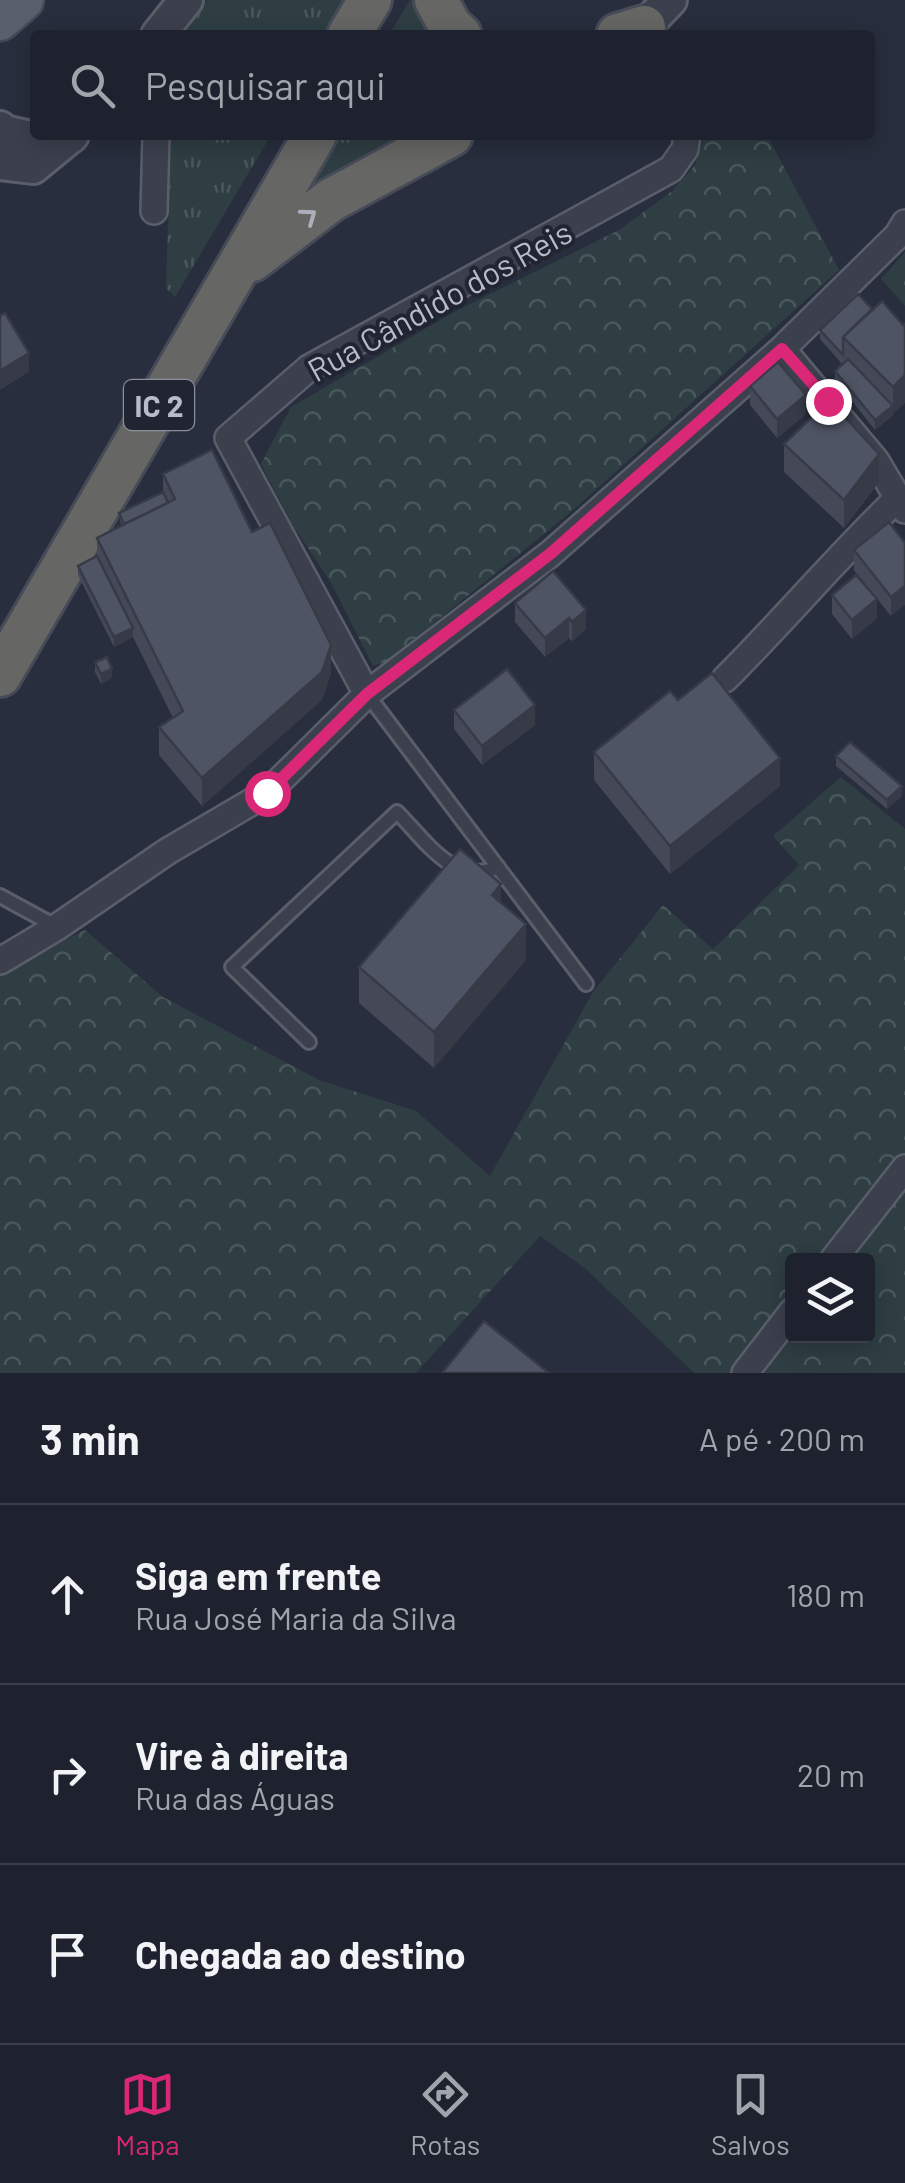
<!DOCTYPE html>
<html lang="pt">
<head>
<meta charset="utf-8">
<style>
  :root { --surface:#1e222e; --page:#2b2f3a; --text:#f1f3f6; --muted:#a1a4aa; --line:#3c3f4a; --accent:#db2777 }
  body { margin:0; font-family:Barlow,sans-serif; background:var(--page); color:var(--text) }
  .controls { position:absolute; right:30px; bottom:30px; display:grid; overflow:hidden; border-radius:10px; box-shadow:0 5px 25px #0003 }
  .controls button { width:90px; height:90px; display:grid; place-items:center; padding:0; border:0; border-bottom:2px solid var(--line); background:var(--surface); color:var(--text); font:50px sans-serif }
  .stop { position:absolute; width:30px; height:30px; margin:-22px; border:8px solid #db2777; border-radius:50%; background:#fff }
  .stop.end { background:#db2777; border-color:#fff; box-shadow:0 2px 10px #0008 }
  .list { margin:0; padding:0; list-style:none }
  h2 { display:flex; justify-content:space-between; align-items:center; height:130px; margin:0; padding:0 40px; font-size:42px }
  h2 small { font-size:32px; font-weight:400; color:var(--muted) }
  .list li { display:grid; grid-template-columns:65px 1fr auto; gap:30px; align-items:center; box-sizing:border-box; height:180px; padding:0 40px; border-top:2px solid var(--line) }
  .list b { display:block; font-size:38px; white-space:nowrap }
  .list p { margin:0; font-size:32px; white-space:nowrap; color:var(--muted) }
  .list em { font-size:32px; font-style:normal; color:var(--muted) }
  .icon { flex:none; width:55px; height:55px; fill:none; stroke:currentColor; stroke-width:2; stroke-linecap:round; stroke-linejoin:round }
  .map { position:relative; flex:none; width:905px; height:1373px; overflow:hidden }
  .search { position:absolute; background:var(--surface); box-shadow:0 5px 25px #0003; left:30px; right:30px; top:30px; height:110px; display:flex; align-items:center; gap:25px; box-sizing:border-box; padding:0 35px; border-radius:10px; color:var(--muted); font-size:38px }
  .sheet { height:670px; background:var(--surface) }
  nav { display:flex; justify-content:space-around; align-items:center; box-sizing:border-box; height:140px; border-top:2px solid var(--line); background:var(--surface); font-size:28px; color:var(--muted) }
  nav a { display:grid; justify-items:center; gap:5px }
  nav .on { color:var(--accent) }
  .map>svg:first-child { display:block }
  .grass { fill:url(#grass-tufts) }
  .forest { fill:url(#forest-crowns); fill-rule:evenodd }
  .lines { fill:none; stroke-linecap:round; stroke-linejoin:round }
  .service-casing { stroke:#5a5e6b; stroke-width:18 }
  .minor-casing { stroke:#5a5e6b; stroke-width:30 }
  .tertiary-casing { stroke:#5a5e6b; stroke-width:38 }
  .primary-casing { stroke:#454956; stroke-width:45 }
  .trunk-casing { stroke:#474b58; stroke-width:48 }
  .service { stroke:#3c404d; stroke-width:12 }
  .minor { stroke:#3c404d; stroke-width:25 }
  .tertiary { stroke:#3c404d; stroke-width:32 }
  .primary { stroke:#5a5f6d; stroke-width:40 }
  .trunk { stroke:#666664; stroke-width:42 }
  .wall { fill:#444857 }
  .shaded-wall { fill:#373b47 }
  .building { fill:#4f5465; stroke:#373b47; stroke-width:2.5 }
  .oneway { stroke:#acafb9 }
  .route { stroke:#db2777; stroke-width:12 }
  .labels { text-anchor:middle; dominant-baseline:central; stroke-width:8; stroke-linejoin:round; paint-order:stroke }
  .shield { fill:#212532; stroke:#8b8f9b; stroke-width:2.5 }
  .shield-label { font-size:30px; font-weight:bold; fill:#b8bcc8 }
  .street-label { font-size:32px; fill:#b8bcc8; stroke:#212532 }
</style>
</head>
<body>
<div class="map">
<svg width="905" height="1373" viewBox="0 0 905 1373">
  <defs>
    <pattern id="grass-tufts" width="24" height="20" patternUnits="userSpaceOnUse" patternTransform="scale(2.5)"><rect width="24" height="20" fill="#2e3e42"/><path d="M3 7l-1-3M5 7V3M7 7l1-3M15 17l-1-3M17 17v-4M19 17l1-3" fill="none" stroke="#4a585c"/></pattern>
    <pattern id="forest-crowns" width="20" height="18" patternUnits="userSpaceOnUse" patternTransform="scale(2.5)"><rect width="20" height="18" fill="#2e3e42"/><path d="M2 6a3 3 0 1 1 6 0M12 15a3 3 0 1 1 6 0" fill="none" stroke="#4a585c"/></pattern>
  </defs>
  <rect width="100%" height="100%" fill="#282e3d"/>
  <!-- grass -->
  <path class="grass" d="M207,0H351L330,35H179Z
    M410,0H419L444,35H389Z
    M171,135H271L175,297L166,288Z
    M332,135H428L288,212Z"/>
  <!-- forest -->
  <path class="forest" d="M705,135H767L839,270L571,512L387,661L373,666L331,583L291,522L261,464L291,407L454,312L619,230L672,191L695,165Z
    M905,252V306L881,279Z
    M841,777L905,829V1373H694L586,1269L540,1236L416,1373H0V976L25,959L85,930L163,997L319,1080L416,1111L490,1176L593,992L663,905L713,949L799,865L773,836ZM792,1260H868V1336H792Z"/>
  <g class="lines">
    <defs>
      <path id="service" d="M367,694L586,984
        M0,896L57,927
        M309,1042L232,967L397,812C426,841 454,887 498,867"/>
      <path id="minor" d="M154,211L156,135
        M782,349L876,461L905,510
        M725,679C784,620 838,556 898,498
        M367,694L228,438L309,368L671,169L685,149L687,135
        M0,961L57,927L168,851L267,793L367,694L550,554L782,349L897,236L905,223
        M833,1260L905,1168
        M745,1373L792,1312"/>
      <path id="tertiary" d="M644,27L670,0
        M158,35L186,0
        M0,128L4,132L40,140L70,137
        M0,163L33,167L72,135"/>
      <path id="primary" d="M0,20L23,0"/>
      <path id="trunk" d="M436,0L450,26L460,35
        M349,35L370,0
        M618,35L644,27
        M252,260L331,200L451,135
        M0,675L315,135"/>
    </defs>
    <!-- service casing -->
    <use href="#service" class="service-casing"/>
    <!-- minor casing -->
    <use href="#minor" class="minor-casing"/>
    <!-- tertiary casing -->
    <use href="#tertiary" class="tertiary-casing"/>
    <!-- primary casing -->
    <use href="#primary" class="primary-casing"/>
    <!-- trunk casing -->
    <use href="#trunk" class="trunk-casing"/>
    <!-- service -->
    <use href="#service" class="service"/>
    <!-- minor -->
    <use href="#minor" class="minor"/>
    <!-- tertiary -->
    <use href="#tertiary" class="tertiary"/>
    <!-- primary -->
    <use href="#primary" class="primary"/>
    <!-- trunk -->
    <use href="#trunk" class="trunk"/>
  </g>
  <!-- wall -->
  <path class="wall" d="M872,309L903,325L893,415L875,430L835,380V371L842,364L820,339V330Z
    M750,386L806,414L777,438L750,405Z
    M784,444L879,482L844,528L784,472Z
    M163,474L252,532L331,673L322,700L202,806L159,755V727L173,718L133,637L114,647L78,575V566L97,556V538L121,526L119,513L163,492Z
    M905,543L891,616L854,570V550Z
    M832,595L877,618L852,639L832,614Z
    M515,603L586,610V629L572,641L569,638L545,657L515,622Z
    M95,662L112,678L101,684L95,672Z
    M678,700L780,786L670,874L594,780V752Z
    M454,710L535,725L482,765L454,729Z
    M836,756L902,796L887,809L836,766Z
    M501,903L526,960L434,1068L359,1003V967Z"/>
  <!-- shaded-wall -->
  <path class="shaded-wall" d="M29,353V372L0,390V371Z
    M905,375V403L875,430V420L893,406V387Z
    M806,395V414L777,438V419Z
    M879,454V482L844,528V500Z
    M905,586V605L891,616V597Z
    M877,599V618L852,639V620Z
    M586,610V629L572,641V622Z
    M569,618V638L545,657V638Z
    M133,628V637L114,647V637Z
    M331,645V673L322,700L202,806V778Z
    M112,669V678L101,684V674Z
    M535,705V725L482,765V746Z
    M780,758V786L670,874V846Z
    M902,786V796L887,809V800Z
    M501,884V920L492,895Z
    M526,924V960L434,1068V1032Z"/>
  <!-- building -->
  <path class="building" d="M858,294L872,309L843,337V355L820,330Z
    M882,301L903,325L905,324V375L893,387L843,337Z
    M5,313L29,353L0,371V316Z
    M848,359L893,406L875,420L835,371Z
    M778,362L806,395L777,419L750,386Z
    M829,400L879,454L844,500L784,444Z
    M212,450L252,532L270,523L331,645L322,672L202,778L159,727L183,711L97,538L175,499L163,474Z
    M163,492L168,503L124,524L119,513Z
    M889,522L905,543V586L891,597L854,550Z
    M97,556L133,628L114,637L78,566Z
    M553,571L586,610L572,622L569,618L545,638L515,603Z
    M856,575L877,599L852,620L832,595Z
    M107,657L112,669L101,674L95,662Z
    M507,669L535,705L482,746L454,710Z
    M712,673L780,758L670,846L594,752L670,691L678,700Z
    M850,742L902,786L887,800L836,756Z
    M460,849L501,884L492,895L526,924L434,1032L359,967Z
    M484,1321L549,1373H442Z"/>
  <!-- one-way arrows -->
  <defs><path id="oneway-chevron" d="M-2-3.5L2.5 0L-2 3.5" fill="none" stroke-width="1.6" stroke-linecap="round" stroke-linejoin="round" transform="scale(2.5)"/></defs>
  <use class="oneway" href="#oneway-chevron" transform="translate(309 216) rotate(-36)"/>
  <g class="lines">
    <!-- route -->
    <path class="route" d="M267,793L367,694L550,554L782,349L828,401"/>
  </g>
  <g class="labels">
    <!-- shield labels -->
    <rect class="shield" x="124" y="380" width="70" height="50" rx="8"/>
    <g class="shield-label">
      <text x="159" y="405">IC 2</text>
    </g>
    <!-- street labels -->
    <g class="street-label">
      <text transform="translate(439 300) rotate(-29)">Rua Cândido dos Reis</text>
    </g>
  </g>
</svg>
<div class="controls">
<button><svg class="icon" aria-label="layers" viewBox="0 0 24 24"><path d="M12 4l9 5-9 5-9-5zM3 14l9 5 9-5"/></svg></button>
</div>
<div class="stop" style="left:267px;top:793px"></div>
<div class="stop end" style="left:828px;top:401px"></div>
<div class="search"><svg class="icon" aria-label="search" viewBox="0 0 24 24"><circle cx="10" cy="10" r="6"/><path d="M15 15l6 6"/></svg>Pesquisar aqui</div>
</div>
<section class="sheet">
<h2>3 min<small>A pé · 200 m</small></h2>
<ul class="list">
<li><svg class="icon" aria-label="ahead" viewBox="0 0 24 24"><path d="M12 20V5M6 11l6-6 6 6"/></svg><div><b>Siga em frente</b><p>Rua José Maria da Silva</p></div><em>180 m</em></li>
<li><svg class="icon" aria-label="right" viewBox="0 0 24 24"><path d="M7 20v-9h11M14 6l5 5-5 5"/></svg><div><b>Vire à direita</b><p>Rua das Águas</p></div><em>20 m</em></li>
<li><svg class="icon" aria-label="arrive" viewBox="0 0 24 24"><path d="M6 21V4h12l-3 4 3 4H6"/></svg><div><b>Chegada ao destino</b></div></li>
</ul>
</section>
<nav>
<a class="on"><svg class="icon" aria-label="map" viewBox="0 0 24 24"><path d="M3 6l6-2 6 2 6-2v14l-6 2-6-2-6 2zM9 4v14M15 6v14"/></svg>Mapa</a>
<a><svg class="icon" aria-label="directions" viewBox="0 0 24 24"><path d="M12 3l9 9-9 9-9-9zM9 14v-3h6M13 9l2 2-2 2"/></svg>Rotas</a>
<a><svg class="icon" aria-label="saved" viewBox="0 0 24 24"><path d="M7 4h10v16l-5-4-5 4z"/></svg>Salvos</a>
</nav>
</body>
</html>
